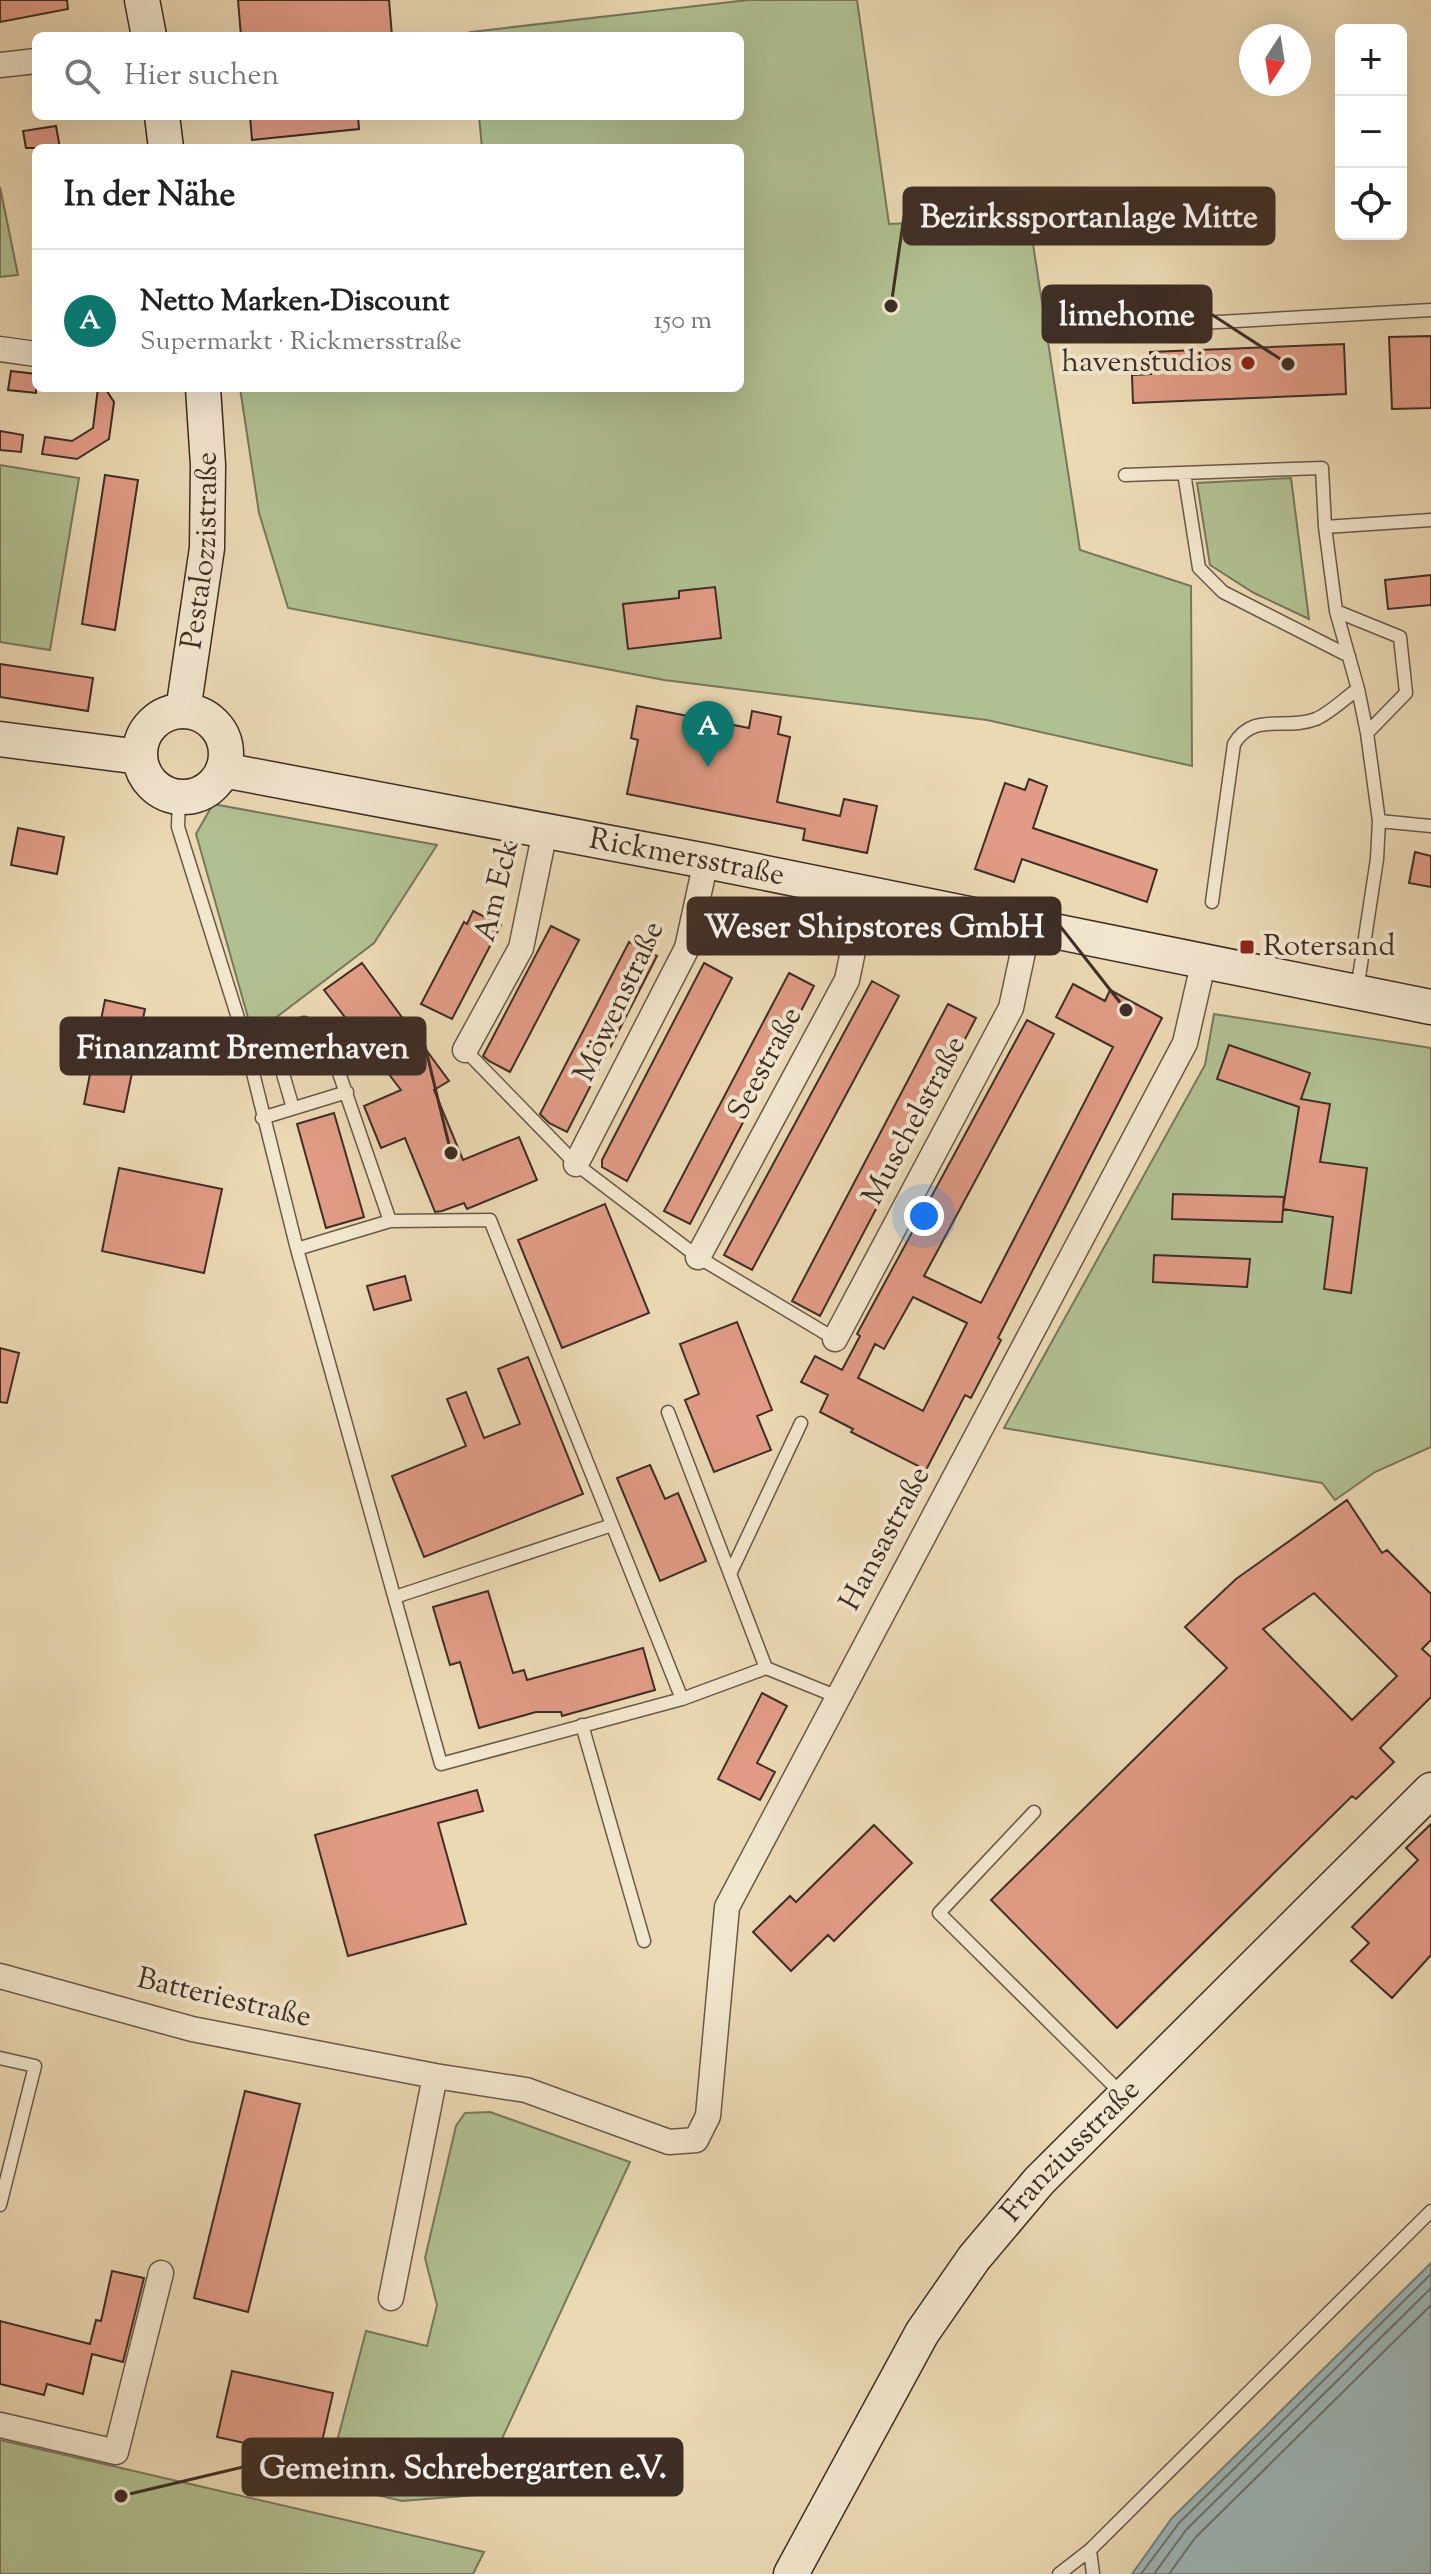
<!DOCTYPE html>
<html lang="de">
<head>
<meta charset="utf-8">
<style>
  :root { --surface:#fff; --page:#f2f2f2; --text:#222; --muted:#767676; --line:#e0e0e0; --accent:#0f766e }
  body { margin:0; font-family:"Sorts Mill Goudy",serif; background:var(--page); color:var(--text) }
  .controls { position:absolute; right:24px; top:24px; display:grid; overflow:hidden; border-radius:12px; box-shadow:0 8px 32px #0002 }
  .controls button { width:72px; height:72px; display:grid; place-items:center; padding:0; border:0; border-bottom:2px solid var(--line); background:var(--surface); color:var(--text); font:40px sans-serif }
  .compass { position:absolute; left:1239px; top:24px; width:72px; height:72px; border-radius:50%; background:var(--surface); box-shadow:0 8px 32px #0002; rotate:192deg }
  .you { position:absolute; left:924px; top:1216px; width:28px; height:28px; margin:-20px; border:6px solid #fff; border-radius:50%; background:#1a73e8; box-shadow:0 0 0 12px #1a73e833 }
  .badge { display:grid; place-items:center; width:52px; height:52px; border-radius:50%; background:var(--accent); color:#fff; font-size:26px; font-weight:700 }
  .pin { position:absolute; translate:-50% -66px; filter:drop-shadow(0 2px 4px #0008) }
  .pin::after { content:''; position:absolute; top:42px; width:28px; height:24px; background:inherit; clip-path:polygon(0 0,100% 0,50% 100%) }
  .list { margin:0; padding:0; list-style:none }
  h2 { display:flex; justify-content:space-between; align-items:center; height:104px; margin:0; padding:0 32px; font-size:34px }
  h2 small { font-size:26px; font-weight:400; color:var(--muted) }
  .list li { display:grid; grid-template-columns:52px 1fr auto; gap:24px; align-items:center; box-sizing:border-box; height:144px; padding:0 32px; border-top:2px solid var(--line) }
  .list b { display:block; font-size:30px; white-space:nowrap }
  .list p { margin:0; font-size:26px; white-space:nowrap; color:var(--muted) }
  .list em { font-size:26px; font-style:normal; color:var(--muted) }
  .icon { flex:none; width:44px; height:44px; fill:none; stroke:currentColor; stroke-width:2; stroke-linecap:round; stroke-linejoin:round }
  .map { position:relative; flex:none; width:1431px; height:2574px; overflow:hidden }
  .search { position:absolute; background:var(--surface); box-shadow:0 8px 32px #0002; left:32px; top:32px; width:712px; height:88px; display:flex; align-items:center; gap:20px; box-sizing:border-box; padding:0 28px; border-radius:12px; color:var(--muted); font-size:30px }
  .panel { position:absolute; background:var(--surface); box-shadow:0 8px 32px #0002; left:32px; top:144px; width:712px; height:248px; border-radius:12px }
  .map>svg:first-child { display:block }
  .green { fill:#b1c092; stroke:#78775c; stroke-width:2 }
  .water { fill:#9db7b8; stroke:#77807e; stroke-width:2 }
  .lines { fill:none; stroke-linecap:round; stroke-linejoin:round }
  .shore { stroke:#6e726f; stroke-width:2 }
  .building { fill:#e19b86; stroke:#3e2e26; stroke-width:2; fill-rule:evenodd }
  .lane-casing { stroke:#69594a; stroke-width:15 }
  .street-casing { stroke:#69594a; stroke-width:27 }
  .secondary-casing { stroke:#3e2e26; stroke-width:37 }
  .lane { stroke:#f2e6ce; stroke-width:12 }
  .street { stroke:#f2e6ce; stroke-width:24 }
  .secondary { stroke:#f2e6ce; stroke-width:34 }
  .poi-dot { fill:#8f2418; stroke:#f2e6ce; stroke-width:3 }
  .labels { text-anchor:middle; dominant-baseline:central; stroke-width:8; stroke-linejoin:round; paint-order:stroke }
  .poi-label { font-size:30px; fill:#3e2e26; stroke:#f2e6ce; text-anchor:end }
  .street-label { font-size:30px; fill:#3e2e26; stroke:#f2e6ce }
  .leader { fill:none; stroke:#3e2e26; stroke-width:3 }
  .callout-dot { fill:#3e2e26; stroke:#f2e6ce; stroke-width:3 }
  .callout { fill:#3e2e26; stroke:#3e2e26; stroke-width:3 }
  .callout-label { font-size:32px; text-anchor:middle; font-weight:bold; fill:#fff }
</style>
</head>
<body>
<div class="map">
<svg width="1431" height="2574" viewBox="0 0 1431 2574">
  <rect width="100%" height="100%" fill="#ebd9b4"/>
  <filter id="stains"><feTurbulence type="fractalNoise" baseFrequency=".0025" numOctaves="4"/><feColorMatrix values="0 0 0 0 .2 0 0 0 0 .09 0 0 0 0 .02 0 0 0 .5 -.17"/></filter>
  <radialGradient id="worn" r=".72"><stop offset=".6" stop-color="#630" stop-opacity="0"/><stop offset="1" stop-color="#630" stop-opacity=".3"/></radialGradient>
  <!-- green -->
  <path class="green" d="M748,0H857L889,224L1029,218L1080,550L1191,586L1192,766L987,720L664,680L288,608L259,513L240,388H740V148H482L479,116H740V36H471L470,32Z
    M0,187L18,275L0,277Z
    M0,465L79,478L50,650L0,642Z
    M1291,478L1309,619L1254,593L1210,565L1197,483Z
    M213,804L437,845L374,943L253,1035L196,834Z
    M1214,1014L1431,1048V1447L1375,1472L1335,1500L1322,1483L1004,1428L1205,1065Z
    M490,2112L630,2162L476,2495L402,2501L326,2483L366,2331L427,2346L437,2305L425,2258L456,2126L465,2113Z
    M0,2440L484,2552L473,2574H0Z"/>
  <!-- water -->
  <path class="water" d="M1431,2263V2574H1132L1172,2518Z"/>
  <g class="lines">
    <!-- shore -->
    <path class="shore" d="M1141,2574L1179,2523L1431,2274
      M1154,2574L1186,2530L1431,2288
      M1169,2574L1195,2538L1431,2305"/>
  </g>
  <!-- building -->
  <path class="building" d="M0,0H67L68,9L0,22Z
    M238,0H389L392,36H241Z
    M250,116H358L359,129L252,140Z
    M56,126L60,148H26L23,131Z
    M1431,336V408L1392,409L1389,337Z
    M1344,344L1346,394L1133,403L1132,375L1151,374L1150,352Z
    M11,371L36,374V393L8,390Z
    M98,388H105L114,402L109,439L77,459L42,454L45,437L72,441L93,428Z
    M0,431L23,435L21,452L0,450Z
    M105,475L138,480L115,630L82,624Z
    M1431,575V605L1388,609L1385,580Z
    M715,587L721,638L628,649L623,604L679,598V591Z
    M0,664L93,678L88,711L0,697Z
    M637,706L749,728L752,711L781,717L778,734L790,737L777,802L840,816L844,799L877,806L867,853L803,840L805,829L627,794L638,740L631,738Z
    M1029,779L1047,786L1033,828L1157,870L1147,902L1022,859L1014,882L975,869L1005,783L1025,790Z
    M18,828L64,837L57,874L11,865Z
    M1415,852L1431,856V887L1409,883Z
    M473,911L501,925L452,1019L421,1004L464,922L467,924Z
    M551,926L579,940L510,1072L489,1061L483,1056Z
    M629,942L657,956L567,1132L549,1123L540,1114Z
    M362,963L449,1081L434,1090L463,1160L519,1137L537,1180L467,1209L464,1203L442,1211L435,1212L405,1138L381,1148L364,1106L401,1090L324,990Z
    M704,963L732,978L627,1181L602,1167V1160Z
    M789,973L814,986L690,1224L664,1211Z
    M872,981L899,996L752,1270L724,1255Z
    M1073,984L1105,1001L1110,990L1162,1018L998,1338L1001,1340L971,1398L965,1395L926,1470L851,1432L853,1429L820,1412L828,1395L801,1382L815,1356L842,1370L860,1336L857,1334L1027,1020L1054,1034L924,1276L981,1303L1113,1047L1056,1017ZM913,1297L967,1323L923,1411L858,1378L875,1344L884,1349Z
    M105,1000L145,1009L124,1112L84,1104Z
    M948,1004L976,1018L820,1316L792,1301Z
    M1229,1045L1310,1073L1301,1099L1330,1104L1320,1162L1367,1168L1351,1293L1324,1289L1333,1217L1283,1209L1299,1107L1217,1079Z
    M334,1113L364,1217L326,1228L297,1124Z
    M119,1168L222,1189L204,1273L102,1251Z
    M1173,1194L1284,1197L1282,1222L1172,1219Z
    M605,1204L649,1313L562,1348L518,1240Z
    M1154,1255L1250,1259L1247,1287L1153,1282Z
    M405,1276L411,1300L374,1310L367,1286Z
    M737,1322L772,1410L757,1416L771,1450L714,1472L685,1400L699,1394L680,1344Z
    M0,1348L19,1353L7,1403L0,1402Z
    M528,1357L583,1494L424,1557L392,1476L466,1446L447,1399L466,1392L484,1438L520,1424L498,1369Z
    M650,1465L665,1499L678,1493L706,1561L660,1581L617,1478Z
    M1347,1500L1382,1553L1387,1550L1431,1594V1640L1422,1649L1431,1657V1697L1380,1748L1394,1762L1356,1799L1352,1796L1117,2028L991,1900L1227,1668L1185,1627L1236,1579ZM1314,1593L1397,1676L1352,1720L1263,1629Z
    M488,1591L513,1673L524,1670L527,1680L643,1648L655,1690L562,1716L561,1712H536L479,1728L460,1662L450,1665L433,1607Z
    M762,1693L787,1706L757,1763L775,1772L760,1800L718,1779Z
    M477,1790L483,1811L438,1823L466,1924L348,1956L315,1835Z
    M1431,1824V1955L1392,1998L1351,1961L1369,1943L1352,1927L1418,1860L1406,1848Z
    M874,1825L912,1863L834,1941L828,1935L791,1971L753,1932L790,1896L796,1902Z
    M245,2091L300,2104L248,2312L194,2298Z
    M112,2271L144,2278L123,2362L92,2354L83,2394L47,2384L44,2395L0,2384V2321L90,2344L96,2320L101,2321Z
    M232,2371L333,2393L318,2459L217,2437Z"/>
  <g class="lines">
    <defs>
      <path id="lane" d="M1147,326L1431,310
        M1184,473L1199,568L1223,592L1349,656
        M1125,475L1322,468L1325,527L1336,611L1358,689L1367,733L1379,821L1377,859L1357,990
        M1325,527L1431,520
        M1336,611L1400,637L1406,693L1367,733
        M179,797L178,827L244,1037L297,1249L441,1764L682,1699L490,1220L390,1221L297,1249
        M1379,821L1431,826
        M1212,902L1234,744C1254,711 1285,731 1316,719C1330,713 1345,698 1358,689
        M304,1023L338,1070L390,1221
        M244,1037L276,1050L293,1108
        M465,1050L576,1164L698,1257L835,1339
        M262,1118L347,1092
        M668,1412L766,1668
        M730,1574L801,1423
        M395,1597L612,1525
        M682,1699L766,1668L838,1697
        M582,1725L644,1941
        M1034,1812L939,1913L1122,2094
        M0,2058L35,2066L0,2205
        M1090,2550L1093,2574
        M1059,2574L1090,2550L1431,2211"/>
      <path id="street" d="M0,65L36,61
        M0,349L36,354
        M465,1050L521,948L545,831
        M576,1164L687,948L706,861
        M698,1257L847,980L865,893
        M835,1339L1011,1008L1029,924
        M0,1976L192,2029L435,2076L526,2090L669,2142L696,2140L708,2116L727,1907L1185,1043L1204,960
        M391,2298L435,2076
        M0,2425L116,2452L161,2273"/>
      <g id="secondary">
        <path d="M142,0L149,36"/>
        <path d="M162,116L166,148"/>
        <path id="s1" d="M183,711L207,548L208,465L203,388"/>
        <circle cx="183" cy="754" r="43"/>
        <path d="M0,739L140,757"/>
        <path id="s2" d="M223,770L706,861L1431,1007"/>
        <path id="s3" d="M791,2574L922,2333L974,2258L1039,2181L1431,1790"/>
      </g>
    </defs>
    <!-- lane casing -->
    <use href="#lane" class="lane-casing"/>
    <!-- street casing -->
    <use href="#street" class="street-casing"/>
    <!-- secondary casing -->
    <use href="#secondary" class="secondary-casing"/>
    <!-- lane -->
    <use href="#lane" class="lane"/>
    <!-- street -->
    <use href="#street" class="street"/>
    <!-- secondary -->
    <use href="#secondary" class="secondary"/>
  </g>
  <!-- markers -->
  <g class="poi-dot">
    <circle cx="1248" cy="363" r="8"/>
    <rect x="1239" y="939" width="16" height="16" rx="4"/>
  </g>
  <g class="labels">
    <!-- poi labels -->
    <g class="poi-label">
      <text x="1232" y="363">havenstudios</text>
      <text x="1263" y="947" text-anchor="start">Rotersand</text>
    </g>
    <!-- street labels -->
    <g class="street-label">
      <text stroke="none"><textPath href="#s1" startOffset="162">Pestalozzistraße</textPath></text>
      <text stroke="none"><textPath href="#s2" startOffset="472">Rickmersstraße</textPath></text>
      <text transform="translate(498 891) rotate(-76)">Am Eck</text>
      <text transform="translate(620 1002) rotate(-65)">Möwenstraße</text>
      <text transform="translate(766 1064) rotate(-62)">Seestraße</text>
      <text transform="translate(915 1121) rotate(-62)">Muschelstraße</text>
      <text transform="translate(886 1539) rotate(-62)">Hansastraße</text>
      <text transform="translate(224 1999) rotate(13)">Batteriestraße</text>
      <text stroke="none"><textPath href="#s3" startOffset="510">Franziusstraße</textPath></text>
    </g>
  </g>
  <!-- callouts -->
  <path class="leader" d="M891 306L904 216M1288 364L1211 314M1126 1010L1060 926M451 1153L425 1046M121 2496L243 2467"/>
  <g class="callout-dot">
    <circle cx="891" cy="306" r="8"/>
    <circle cx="1288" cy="364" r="8"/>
    <circle cx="1126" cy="1010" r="8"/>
    <circle cx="451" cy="1153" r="8"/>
    <circle cx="121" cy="2496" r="8"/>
  </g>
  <g class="callout">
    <rect x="904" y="188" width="370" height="56" rx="8"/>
    <rect x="1043" y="286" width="168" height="56" rx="8"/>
    <rect x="688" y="898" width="372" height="56" rx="8"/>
    <rect x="61" y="1018" width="364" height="56" rx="8"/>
    <rect x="243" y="2439" width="439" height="56" rx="8"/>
  </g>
  <g class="callout-label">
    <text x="1089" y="227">Bezirkssportanlage Mitte</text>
    <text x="1127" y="325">limehome</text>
    <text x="874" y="937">Weser Shipstores GmbH</text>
    <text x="243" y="1058">Finanzamt Bremerhaven</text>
    <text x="463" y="2478">Gemeinn. Schrebergarten e.V.</text>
  </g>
  <rect width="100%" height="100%" filter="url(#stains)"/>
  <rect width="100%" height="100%" fill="url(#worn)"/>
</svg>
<div class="controls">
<button>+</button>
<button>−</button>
<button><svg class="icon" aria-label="locate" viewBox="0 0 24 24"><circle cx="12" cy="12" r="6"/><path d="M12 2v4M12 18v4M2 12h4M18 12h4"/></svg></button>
</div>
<svg class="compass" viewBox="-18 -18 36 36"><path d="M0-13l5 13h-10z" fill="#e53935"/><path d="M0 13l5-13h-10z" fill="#767676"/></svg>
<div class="you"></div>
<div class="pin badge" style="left:708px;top:767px">A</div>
<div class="search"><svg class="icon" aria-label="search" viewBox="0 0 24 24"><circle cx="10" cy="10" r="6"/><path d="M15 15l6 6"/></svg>Hier suchen</div>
<section class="panel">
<h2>In der Nähe<small></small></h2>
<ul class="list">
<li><span class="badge">A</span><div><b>Netto Marken-Discount</b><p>Supermarkt · Rickmersstraße</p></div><em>150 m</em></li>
</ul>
</section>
</div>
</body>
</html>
